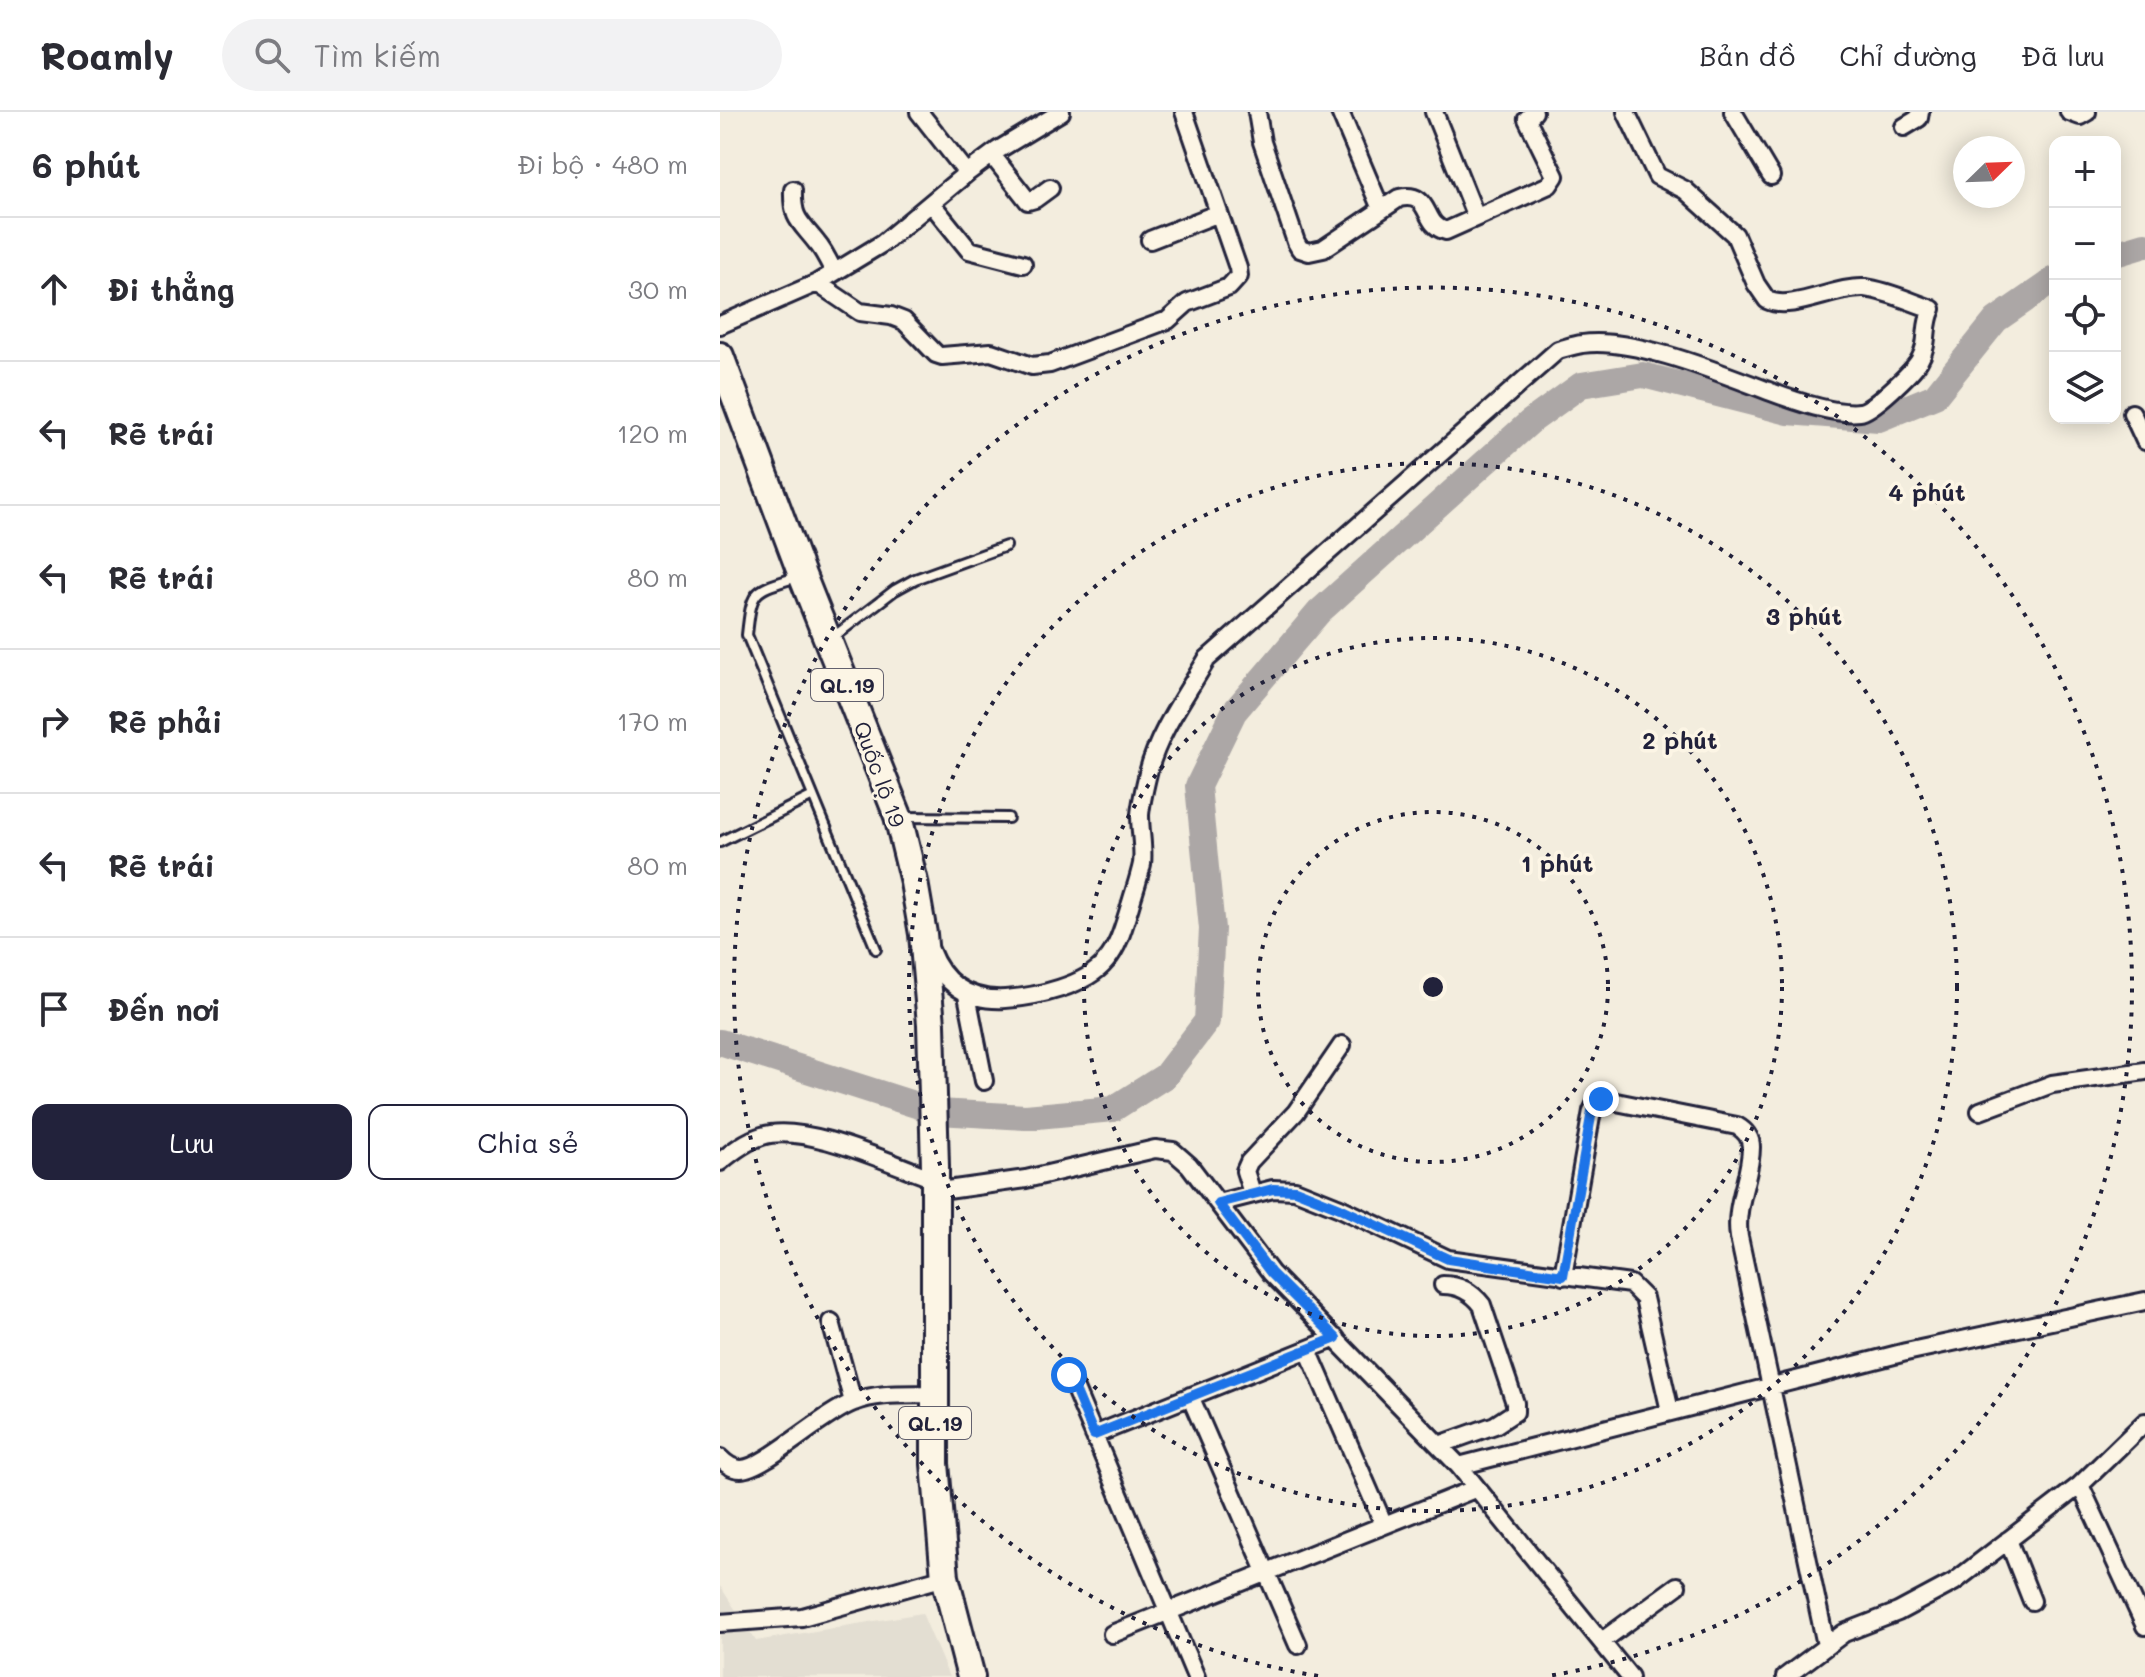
<!DOCTYPE html>
<html lang="vi">
<head>
<meta charset="utf-8">
<style>
  :root { --surface:#fff; --page:#f2f2f3; --text:#2b2b33; --muted:#7c7c81; --line:#e1e1e2; --accent:#22223b }
  body { margin:0; font-family:Mali,sans-serif; background:var(--page); color:var(--text) }
  .controls { position:absolute; right:24px; top:24px; display:grid; overflow:hidden; border-radius:16px; box-shadow:0 4px 20px #0003 }
  .controls button { width:72px; height:72px; display:grid; place-items:center; padding:0; border:0; border-bottom:2px solid var(--line); background:var(--surface); color:var(--text); font:40px sans-serif }
  .compass { position:absolute; left:1233px; top:24px; width:72px; height:72px; border-radius:50%; background:var(--surface); box-shadow:0 4px 20px #0003; rotate:67deg }
  .stop { position:absolute; width:24px; height:24px; margin:-18px; border:6px solid #1a73e8; border-radius:50%; background:#fff }
  .stop.end { background:#1a73e8; border-color:#fff; box-shadow:0 2px 8px #0008 }
  .list { margin:0; padding:0; list-style:none }
  h2 { display:flex; justify-content:space-between; align-items:center; height:104px; margin:0; padding:0 32px; font-size:34px }
  h2 small { font-size:26px; font-weight:400; color:var(--muted) }
  .list li { display:grid; grid-template-columns:52px 1fr auto; gap:24px; align-items:center; box-sizing:border-box; height:144px; padding:0 32px; border-top:2px solid var(--line) }
  .list b { display:block; font-size:30px; white-space:nowrap }
  .list em { font-size:26px; font-style:normal; color:var(--muted) }
  .actions { display:flex; gap:16px; padding:24px 32px }
  .actions a { flex:1; padding:18px 0; border:2px solid var(--accent); border-radius:16px; text-align:center; font-size:28px; color:var(--accent) }
  .actions .main { background:var(--accent); color:#fff }
  .icon { flex:none; width:44px; height:44px; fill:none; stroke:currentColor; stroke-width:2; stroke-linecap:round; stroke-linejoin:round }
  .map { position:relative; flex:none; width:1425px; height:1565px; overflow:hidden }
  header { display:flex; align-items:center; gap:48px; box-sizing:border-box; height:112px; padding:0 40px; background:var(--surface); border-bottom:2px solid var(--line) }
  header strong { font-size:38px }
  nav { display:flex; gap:44px; margin-inline-start:auto; font-size:28px }
  .search { width:560px; height:72px; background:var(--page); display:flex; align-items:center; gap:20px; box-sizing:border-box; padding:0 28px; border-radius:44px; color:var(--muted); font-size:30px }
  main { display:flex }
  aside { flex:1; background:var(--surface) }
  .map>svg:first-child { display:block }
  .built { fill:#e3ded2 }
  .lines { fill:none; stroke-linecap:round; stroke-linejoin:round }
  .river { stroke:#aca7a6; stroke-width:26 }
  .service-casing { stroke:#22223b; stroke-width:14 }
  .minor-casing { stroke:#22223b; stroke-width:22 }
  .trunk-casing { stroke:#22223b; stroke-width:32 }
  .service { stroke:#fcf5e5; stroke-width:8 }
  .minor { stroke:#fcf5e5; stroke-width:16 }
  .trunk { stroke:#fcf5e5; stroke-width:26 }
  .route { stroke:#1a73e8; stroke-width:10 }
  .ring { fill:none; stroke:#22223b; stroke-width:4; stroke-dasharray:4 8 }
  .labels { text-anchor:middle; dominant-baseline:central; stroke-width:7; stroke-linejoin:round; paint-order:stroke }
  .shield { fill:#fcf5e5; stroke:#63616e; stroke-width:2 }
  .shield-label { font-size:20px; font-weight:bold; fill:#22223b }
  .street-label { font-size:22px; fill:#22223b; stroke:#fcf5e5 }
  .centre { fill:#22223b; stroke:#fcf5e5; stroke-width:4 }
  .ring-label { font-size:24px; text-anchor:middle; font-weight:bold; fill:#22223b; stroke:#fcf5e5; stroke-width:7; stroke-linejoin:round; paint-order:stroke }
</style>
</head>
<body>
<header>
<strong>Roamly</strong>
<div class="search"><svg class="icon" aria-label="search" viewBox="0 0 24 24"><circle cx="10" cy="10" r="6"/><path d="M15 15l6 6"/></svg>Tìm kiếm</div>
<nav><a>Bản đồ</a><a>Chỉ đường</a><a>Đã lưu</a></nav>
</header>
<main>
<aside>
<h2>6 phút<small>Đi bộ · 480 m</small></h2>
<ul class="list">
<li><svg class="icon" aria-label="ahead" viewBox="0 0 24 24"><path d="M12 20V5M6 11l6-6 6 6"/></svg><div><b>Đi thẳng</b></div><em>30 m</em></li>
<li><svg class="icon" aria-label="left" viewBox="0 0 24 24"><path d="M17 20v-9H6M10 6l-5 5 5 5"/></svg><div><b>Rẽ trái</b></div><em>120 m</em></li>
<li><svg class="icon" aria-label="left" viewBox="0 0 24 24"><path d="M17 20v-9H6M10 6l-5 5 5 5"/></svg><div><b>Rẽ trái</b></div><em>80 m</em></li>
<li><svg class="icon" aria-label="right" viewBox="0 0 24 24"><path d="M7 20v-9h11M14 6l5 5-5 5"/></svg><div><b>Rẽ phải</b></div><em>170 m</em></li>
<li><svg class="icon" aria-label="left" viewBox="0 0 24 24"><path d="M17 20v-9H6M10 6l-5 5 5 5"/></svg><div><b>Rẽ trái</b></div><em>80 m</em></li>
<li><svg class="icon" aria-label="arrive" viewBox="0 0 24 24"><path d="M6 21V4h12l-3 4 3 4H6"/></svg><div><b>Đến nơi</b></div></li>
</ul>
<div class="actions"><a class="main">Lưu</a><a>Chia sẻ</a></div>
</aside>
<div class="map">
<svg width="1425" height="1565" viewBox="0 0 1425 1565">
  <rect width="100%" height="100%" fill="#f3edde"/>
  <filter id="ink" filterUnits="userSpaceOnUse"><feTurbulence type="fractalNoise" baseFrequency=".0125" numOctaves="2"/><feDisplacementMap in="SourceGraphic" scale="16" xChannelSelector="R" yChannelSelector="G"/><feConvolveMatrix kernelMatrix="1 2 1 2 8 2 1 2 1" color-interpolation-filters="sRGB"/></filter>
  <g filter="url(#ink)">
    <!-- built -->
    <path class="built" d="M0,1474L36,1529L202,1501L229,1565H0Z"/>
    <g class="lines">
      <!-- river -->
      <path class="river" d="M1395,142L1425,133
        M0,930L218,1000L306,1005L393,997L445,964L487,909L492,817L478,674L514,600L599,500L810,310L861,273L923,263L1068,300L1159,307L1215,284L1276,208L1335,167"/>
      <defs>
        <path id="service" d="M77,465C33,479 32,476 27,523L156,837
          M112,526L175,478L195,467L286,434
          M183,705L288,706
          M0,730L93,684"/>
        <path id="minor" d="M199,0L247,61
          M537,0L542,30L576,130L580,137L589,140L603,137L679,86C713,79 701,113 726,119L829,73L835,64L807,7L814,0
          M620,0L661,97
          M714,0L756,105
          M1013,0L1051,64
          M1349,0L1360,4L1367,0
          M1184,15L1199,6L1200,0
          M272,43L308,89L315,87L330,76
          M73,78C72,108 80,109 97,131C104,139 109,150 114,160
          M211,91L249,138L303,152
          M430,128L499,101
          M97,171L140,200L171,204L184,209L216,242L222,244L271,240L312,254L330,252L448,208L467,191L509,175L519,164L518,156L464,0
          M0,213L97,171L163,131L247,61L278,38L341,0
          M1412,301L1425,329
          M210,838C223,872 248,889 285,887C315,885 366,874 386,849C399,834 404,813 410,794C414,780 419,766 422,752C424,737 420,719 420,703C421,690 425,674 428,661C438,621 466,583 487,547L838,238C846,236 854,233 862,232C912,224 1003,262 1051,280C1075,289 1114,303 1140,300C1152,299 1192,260 1199,249C1210,231 1203,215 1212,197C1191,190 1168,179 1145,176C1115,174 1072,200 1047,188L1036,172L1015,123L965,78L937,64L906,0
          M247,883L264,969
          M1260,999L1332,972L1425,959
          M0,1050C13,1039 26,1029 42,1024C84,1010 171,1052 214,1067
          M213,1080L306,1067L435,1037L453,1039L469,1053L551,1161L739,1354L910,1565
          M532,1081L525,1059L529,1050L576,1000L622,933
          M498,1091L553,1077L575,1078L620,1096L728,1147L910,1172L924,1186L950,1299
          M843,1164L872,999L877,989L881,987L1017,1014C1024,1018 1031,1025 1031,1035C1031,1066 1014,1092 1019,1125L1106,1533
          M111,1210L133,1290
          M588,1238L664,1413
          M349,1263L476,1565
          M470,1284L578,1533
          M374,1323L616,1226
          M719,1333L775,1313L795,1300V1291L762,1193C752,1180 740,1173 723,1173
          M0,1346C6,1352 12,1357 21,1357C44,1357 103,1301 134,1290C159,1280 188,1283 215,1282
          M739,1354L1186,1240L1425,1189
          M1360,1373L1425,1514
          M1288,1428L1312,1489
          M0,1511L82,1505L225,1465
          M392,1522L757,1376
          M882,1529L957,1474
          M1065,1565L1124,1521L1178,1500L1234,1470L1360,1373L1425,1310"/>
        <path id="trunk" d="M0,244L82,463L178,704L194,770L203,822L211,912L215,1054V1352L225,1465L251,1565"/>
      </defs>
      <!-- service casing -->
      <use href="#service" class="service-casing"/>
      <!-- minor casing -->
      <use href="#minor" class="minor-casing"/>
      <!-- trunk casing -->
      <use href="#trunk" class="trunk-casing"/>
      <!-- service -->
      <use href="#service" class="service"/>
      <!-- minor -->
      <use href="#minor" class="minor"/>
      <!-- trunk -->
      <use href="#trunk" class="trunk"/>
    </g>
  </g>
  <g class="lines" filter="url(#ink)">
    <!-- route -->
    <path class="route" d="M349,1263L374,1323L616,1226L551,1161L498,1091L553,1077L575,1078L620,1096L728,1147L843,1164L872,999L881,987"/>
  </g>
  <!-- distance rings -->
  <g class="ring">
    <circle cx="713" cy="875" r="175"/>
    <circle cx="713" cy="875" r="349"/>
    <circle cx="713" cy="875" r="524"/>
    <path d="M598 1564A699 699 0 1 1 828 1564"/>
  </g>
  <g class="labels">
    <!-- shield labels -->
    <g class="shield">
      <rect x="91" y="557" width="72" height="32" rx="6"/>
      <rect x="179" y="1295" width="72" height="32" rx="6"/>
    </g>
    <g class="shield-label">
      <text x="127" y="573">QL.19</text>
      <text x="215" y="1311">QL.19</text>
    </g>
    <!-- street labels -->
    <g class="street-label">
      <text transform="translate(160 662) rotate(70)">Quốc lộ 19</text>
    </g>
  </g>
  <circle cx="713" cy="875" r="12" class="centre"/>
  <g class="ring-label">
    <text x="1207" y="389">4 phút</text>
    <text x="1084" y="513">3 phút</text>
    <text x="960" y="637">2 phút</text>
    <text x="837" y="760">1 phút</text>
  </g>
</svg>
<div class="controls">
<button>+</button>
<button>−</button>
<button><svg class="icon" aria-label="locate" viewBox="0 0 24 24"><circle cx="12" cy="12" r="6"/><path d="M12 2v4M12 18v4M2 12h4M18 12h4"/></svg></button>
<button><svg class="icon" aria-label="layers" viewBox="0 0 24 24"><path d="M12 4l9 5-9 5-9-5zM3 14l9 5 9-5"/></svg></button>
</div>
<svg class="compass" viewBox="-18 -18 36 36"><path d="M0-13l5 13h-10z" fill="#e53935"/><path d="M0 13l5-13h-10z" fill="#7c7c81"/></svg>
<div class="stop" style="left:349px;top:1263px"></div>
<div class="stop end" style="left:881px;top:987px"></div>
</div>
</main>
</body>
</html>
